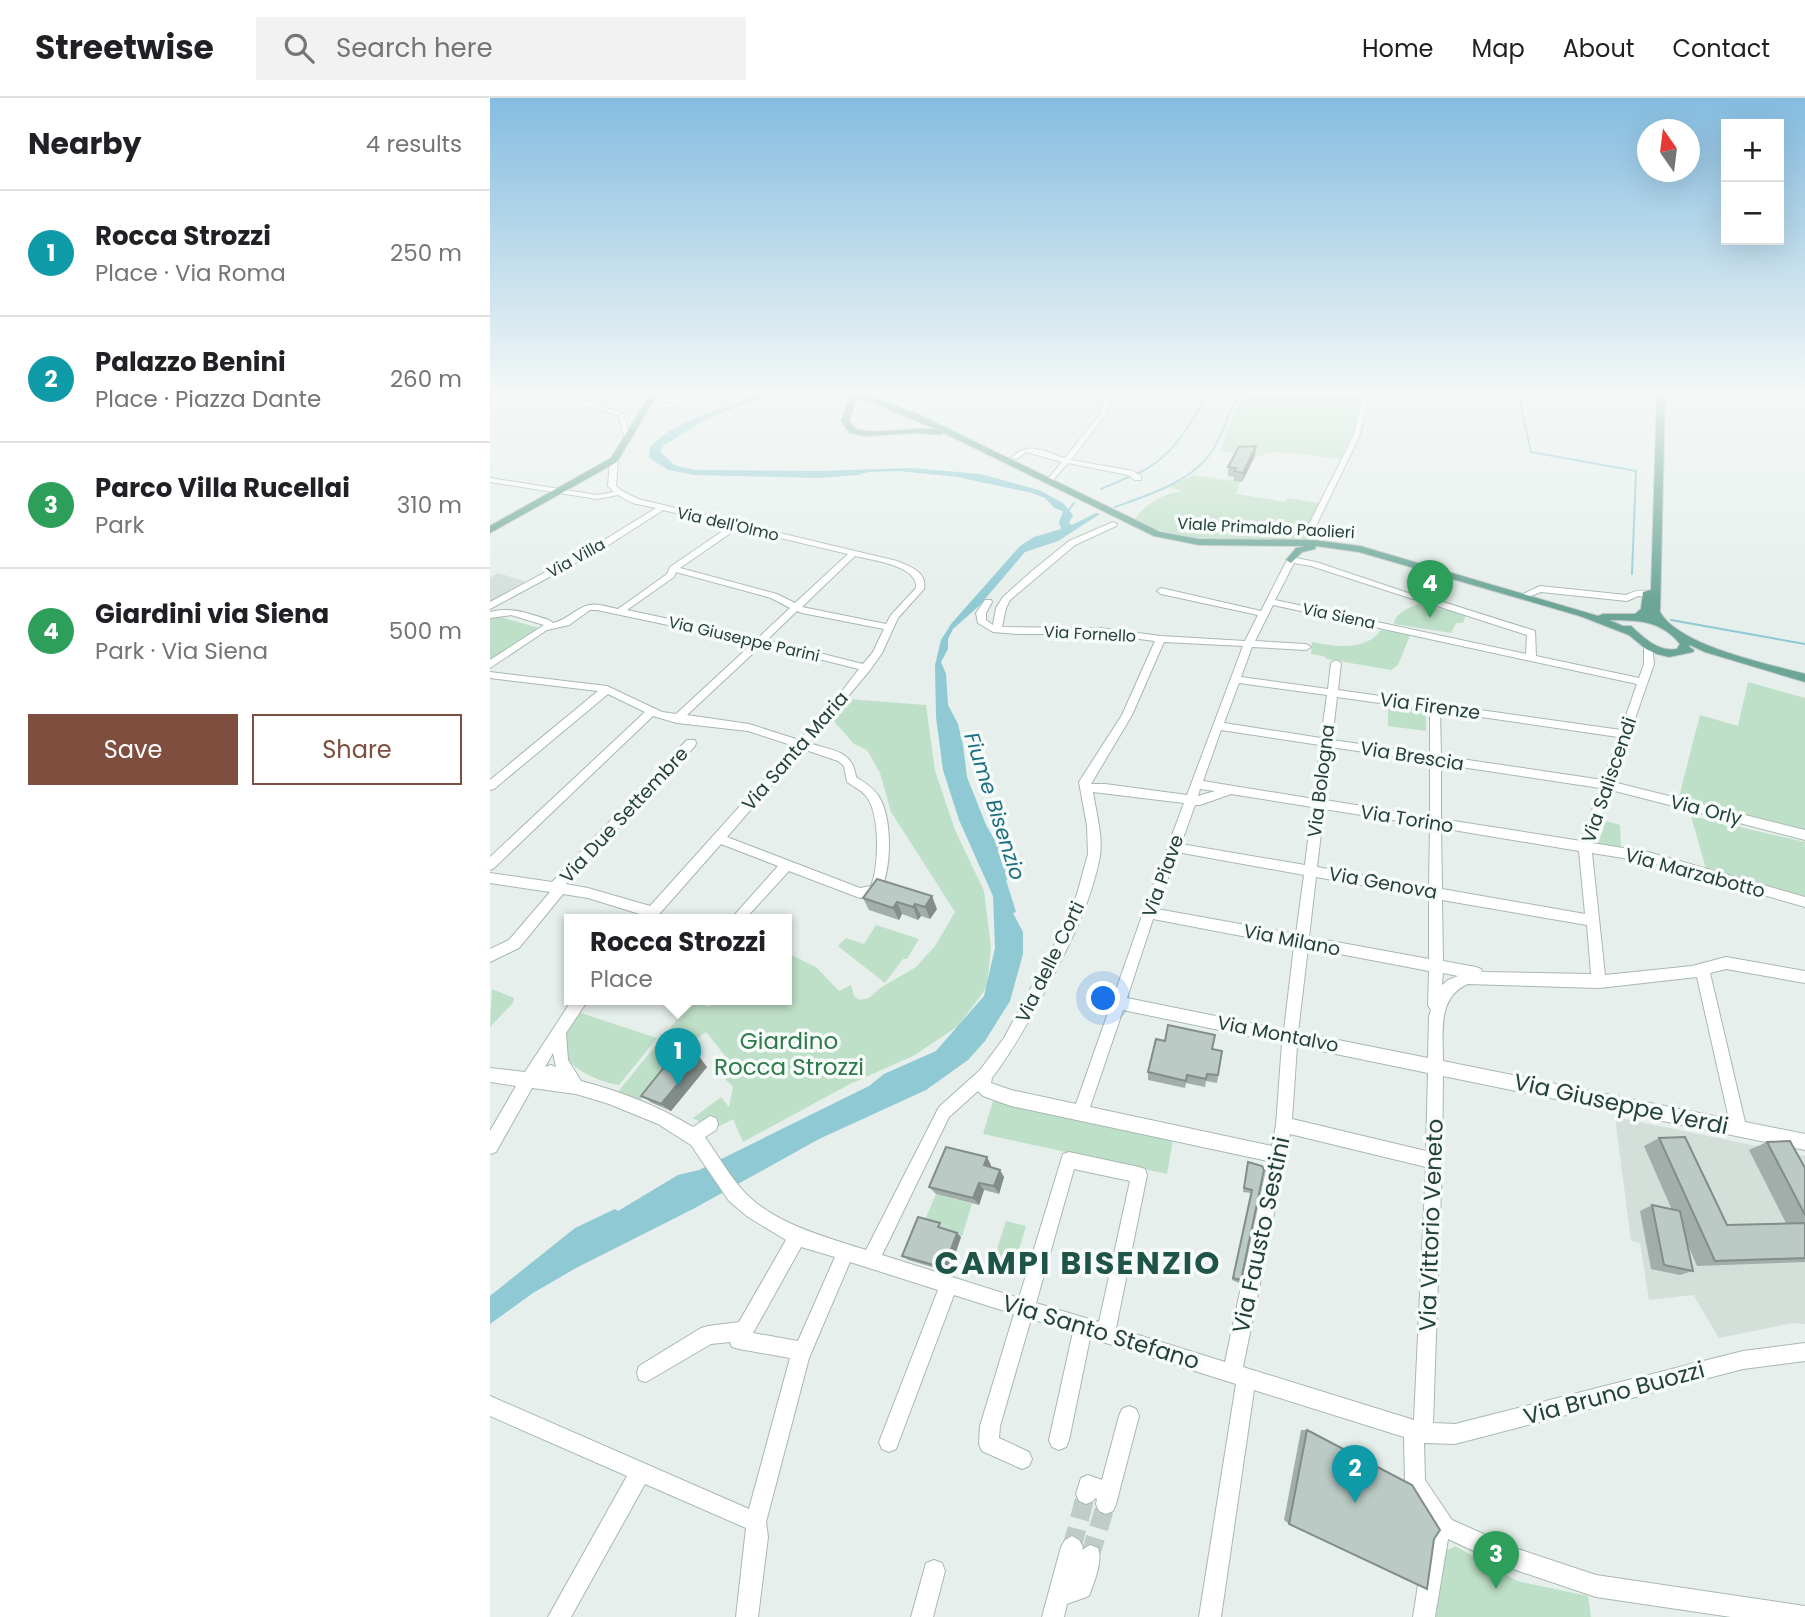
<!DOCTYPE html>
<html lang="en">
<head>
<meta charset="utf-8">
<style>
  :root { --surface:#fff; --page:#f2f2f2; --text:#202124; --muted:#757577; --line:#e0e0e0; --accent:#7f4e3f }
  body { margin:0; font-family:Poppins,sans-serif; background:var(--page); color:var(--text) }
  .controls { position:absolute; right:21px; top:21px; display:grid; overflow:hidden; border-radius:0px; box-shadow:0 7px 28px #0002 }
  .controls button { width:63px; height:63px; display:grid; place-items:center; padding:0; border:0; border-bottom:2px solid var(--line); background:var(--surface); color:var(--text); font:35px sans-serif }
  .compass { position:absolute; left:1147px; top:21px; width:63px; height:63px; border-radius:50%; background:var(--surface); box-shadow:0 7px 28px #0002; rotate:346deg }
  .you { position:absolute; left:614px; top:901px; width:24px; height:24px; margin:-18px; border:5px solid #fff; border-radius:50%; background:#1a73e8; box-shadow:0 0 0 10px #1a73e833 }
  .badge { display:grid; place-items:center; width:46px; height:46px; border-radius:50%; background:var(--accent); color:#fff; font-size:23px; font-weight:700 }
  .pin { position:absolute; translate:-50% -58px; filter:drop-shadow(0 2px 4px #0008) }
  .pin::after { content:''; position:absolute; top:37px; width:24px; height:21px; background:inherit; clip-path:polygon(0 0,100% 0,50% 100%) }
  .popup { position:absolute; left:74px; top:816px; width:228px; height:91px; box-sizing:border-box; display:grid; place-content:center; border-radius:0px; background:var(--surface); filter:drop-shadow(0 2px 5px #0005); font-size:23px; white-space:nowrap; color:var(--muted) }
  .popup b { font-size:26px; color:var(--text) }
  .popup::after { content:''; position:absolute; left:50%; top:100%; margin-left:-14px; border:14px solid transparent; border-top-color:var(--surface) }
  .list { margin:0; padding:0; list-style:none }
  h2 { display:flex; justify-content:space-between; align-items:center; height:91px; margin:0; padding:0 28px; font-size:30px }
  h2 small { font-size:23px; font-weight:400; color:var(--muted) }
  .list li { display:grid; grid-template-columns:46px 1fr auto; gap:21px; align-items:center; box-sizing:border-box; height:126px; padding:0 28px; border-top:2px solid var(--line) }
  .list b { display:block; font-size:26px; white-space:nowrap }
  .list p { margin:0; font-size:23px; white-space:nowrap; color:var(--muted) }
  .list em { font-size:23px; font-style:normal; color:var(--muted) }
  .actions { display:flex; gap:14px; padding:21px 28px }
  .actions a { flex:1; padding:16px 0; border:2px solid var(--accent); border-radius:0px; text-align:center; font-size:24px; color:var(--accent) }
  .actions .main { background:var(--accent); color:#fff }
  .icon { flex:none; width:38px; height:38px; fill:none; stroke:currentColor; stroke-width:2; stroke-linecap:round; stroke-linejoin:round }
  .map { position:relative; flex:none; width:1315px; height:1519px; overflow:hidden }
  header { display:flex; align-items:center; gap:42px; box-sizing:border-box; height:98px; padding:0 35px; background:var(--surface); border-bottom:2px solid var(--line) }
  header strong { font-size:33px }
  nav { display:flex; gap:38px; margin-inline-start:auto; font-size:24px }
  .search { width:490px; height:63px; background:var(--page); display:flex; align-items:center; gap:18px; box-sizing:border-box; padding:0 24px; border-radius:0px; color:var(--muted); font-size:26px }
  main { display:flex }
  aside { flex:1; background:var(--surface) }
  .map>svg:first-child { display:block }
  .built { fill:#d4dfda }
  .green { fill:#bfe0c8 }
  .water { fill:#8ec9d4 }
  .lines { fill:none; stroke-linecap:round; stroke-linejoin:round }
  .stream { stroke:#8ec9d4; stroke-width:2 }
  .minor-tunnel { stroke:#bfccc8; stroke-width:19; stroke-dasharray:19 10; stroke-linecap:butt }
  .minor-casing { stroke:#a8b8b2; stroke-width:2 }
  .major-casing { stroke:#c2cac8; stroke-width:2 }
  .minor { fill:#fff; fill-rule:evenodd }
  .major { fill:#6aa596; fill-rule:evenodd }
  .major-bridge-casing { stroke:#c2cac8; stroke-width:9; stroke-linecap:butt }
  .major-bridge { stroke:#6aa596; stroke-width:8 }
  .wall { fill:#a1aea9 }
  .shaded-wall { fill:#838d89 }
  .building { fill:#bbcac4; stroke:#838d89; stroke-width:2 }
  .labels { text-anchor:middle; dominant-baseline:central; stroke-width:7; stroke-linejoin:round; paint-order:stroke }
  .far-street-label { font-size:16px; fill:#24423a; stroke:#f7fbf9 }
  .street-label { font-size:19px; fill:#24423a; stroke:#f7fbf9 }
  .water-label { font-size:21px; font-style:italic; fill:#1c6f80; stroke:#f7fbf9 }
  .near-park-label { font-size:23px; fill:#2d7a4b; stroke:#f7fbf9 }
  .near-street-label { font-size:23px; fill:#24423a; stroke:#f7fbf9 }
  .near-district-label { font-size:32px; font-weight:bold; letter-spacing:2px; fill:#1f5548; stroke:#f7fbf9 }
</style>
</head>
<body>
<header>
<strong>Streetwise</strong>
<div class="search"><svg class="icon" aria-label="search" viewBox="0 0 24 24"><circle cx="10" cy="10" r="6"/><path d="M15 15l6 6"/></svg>Search here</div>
<nav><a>Home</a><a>Map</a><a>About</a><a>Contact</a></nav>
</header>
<main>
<aside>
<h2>Nearby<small>4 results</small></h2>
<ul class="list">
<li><span class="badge" style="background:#0f9aa8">1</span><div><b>Rocca Strozzi</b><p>Place · Via Roma</p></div><em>250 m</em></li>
<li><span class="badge" style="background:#0f9aa8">2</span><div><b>Palazzo Benini</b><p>Place · Piazza Dante</p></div><em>260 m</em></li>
<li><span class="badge" style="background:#2e9e5b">3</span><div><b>Parco Villa Rucellai</b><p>Park</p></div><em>310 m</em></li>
<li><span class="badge" style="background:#2e9e5b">4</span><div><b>Giardini via Siena</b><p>Park · Via Siena</p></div><em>500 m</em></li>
</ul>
<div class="actions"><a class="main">Save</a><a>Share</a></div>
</aside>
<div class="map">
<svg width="1315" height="1519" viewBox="0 0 1315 1519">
  <rect width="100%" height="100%" fill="#e6efeb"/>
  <!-- built -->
  <path class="built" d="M8,475L37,484L0,503V480Z
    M1125,1019L1315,1058V1226L1303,1225L1229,1240L1203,1197L1159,1202L1150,1145L1141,1143Z"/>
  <!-- green -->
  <path class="green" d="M758,295H874L868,323L851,361L811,356L785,354L768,358L731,353L746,310Z
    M703,377L750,384L746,396L796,404L798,400L829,405L822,423L830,438L838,443C773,442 705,449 644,423C653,406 675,395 693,393L679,389Z
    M933,504C942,512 961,512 976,516L973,525H966L961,535L904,526C906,513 922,509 933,504Z
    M3,517L49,530L0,563V518Z
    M891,532L920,537L908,567L901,572L837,561L833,558L821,556L822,544C846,549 876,553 891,532Z
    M1258,584L1315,600V732L1189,699L1210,617L1248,628Z
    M358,601L436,607L445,672L465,732L494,793L501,849L497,889L468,928L425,957L360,986L253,1044L243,1021L222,1032L203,1020L231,999L239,1009L243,989L234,980L245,970L216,934L194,950L150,1003L127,995L202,903L219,909L225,902H296L297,855L326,869L349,893L361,887L364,898L369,902L379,900L390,890L426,869L445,848L465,814L401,714L390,675L377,652L364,646L342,621Z
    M898,608L936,613V633L898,628Z
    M1201,718L1315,744V799L1216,771Z
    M1116,723L1130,727L1131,749L1108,746Z
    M386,827L429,841L417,861H413L395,885L348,848L356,840L374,846Z
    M2,891L24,900L23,905L0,929Z
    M88,914L167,940L129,987C105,983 59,964 75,932C78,926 83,920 88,914Z
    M503,1003L683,1042L677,1076L493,1036Z
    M446,1096L482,1106L472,1138L434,1124Z
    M516,1123L536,1128L523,1172L502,1167Z
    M965,1448L1027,1483L1098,1498L1101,1519H946L951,1456Z"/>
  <!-- water -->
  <path class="water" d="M270,295H282L217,321L173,348L170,353L184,367L204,372L328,373L422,370L490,376L549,392L573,405L583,417L579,425L582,427L606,415L610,416L568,443L535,454L489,508L463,531L458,541V551L451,564L456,576L458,607L468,626L473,647L477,679L496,727L514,758L512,763L519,770L521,779L516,782L526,814L523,815L533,834V856L520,903L495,943L478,962L436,992L329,1041L205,1110L86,1170L43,1195L0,1226V1198L85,1130L125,1111L128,1113L188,1077L209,1072L379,988L394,976L446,953L494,898L505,850L503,798L469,722L453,672L446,619L445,567L451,542L461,526L530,448L544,439L571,431L569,424L573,413L564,410L555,400L542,395L467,379L409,373L378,374L368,377L330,380L205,377L178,372L159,360L160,349C189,318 235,313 270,295Z"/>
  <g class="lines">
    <!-- stream -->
    <path class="stream" d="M1028,295L1041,354L1146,373L1142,476
      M647,376C684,358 698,329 719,295
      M611,391L641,378
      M625,409C658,397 702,384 722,353C735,334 737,312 752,295
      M577,414L584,405
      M1181,522L1315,546"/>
    <!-- minor-tunnel -->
    <path class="minor-tunnel" d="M582,1449L596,1396
      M600,1458L616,1406"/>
    <defs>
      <path id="minor" d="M33,295C66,293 102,305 133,315L141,341L138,343L135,341L128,317L94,307Z
        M206,295H214C198,304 171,315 153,309L174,306Z
        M618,295H624L616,316L581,362L643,373L651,378V382H645L638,377L578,365L562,383L558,381L572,364L536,354L527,361L521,360C539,342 554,354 575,360L610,316Z
        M874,295H880L869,339L826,428L837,438L830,440L818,428L863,339Z
        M124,360L128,362L126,388L132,393L148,401L407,463C420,469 437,473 434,491L408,520L392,555L380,572L319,645C342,653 362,651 366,679C374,684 382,689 388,697C403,720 402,772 389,796L370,800L299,773L254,822H240L288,768L231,746L164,822H150L153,817L98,800L73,796L29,850L0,864V851L19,842L60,794L0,785V775L62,784L197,642H205L206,645L205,648L76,786L98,790L160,808L304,648L258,633L187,625L163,618L4,770L0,772V759L155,614L118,596L4,691L0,692V682L108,593L0,580V574L117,588L172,614L186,616L263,545L107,512H100L79,527L57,532L0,570V562L54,527L21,517L0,520V514C21,508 40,516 59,522L63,525C77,522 86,510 99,507C108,505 118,509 128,511L177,476L180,469L240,428L173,412L117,448L0,511V504L111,444L166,410L142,405L128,397L107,401L0,384V380L107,397L124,394L118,388L120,362ZM248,430L358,456L305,505L287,496L190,470ZM365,458C382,462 429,468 426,490L401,517L396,526L312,509ZM186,474L281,500L300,510L268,540L137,512L184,479ZM307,513L312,515L394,531L383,554L373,566L277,542ZM272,547L369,571L346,601L309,642L259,626L197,617ZM313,651L348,663L354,668L357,684C364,689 374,693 378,701C390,719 389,769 381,788L370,790L237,739Z
        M623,424L627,426L626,428L585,447L520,502L516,510L512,529L610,530L671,538L755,543L768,517L671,496L667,493L671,490L771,513L797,462L801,459L826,464L930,499L923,501L821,468L804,465L785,502L1036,556L1037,537L944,507L943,505L947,502L1045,533L1046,558L1149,580L1154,566V548L1159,545L1162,546L1164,566L1123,684L1315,732V742L1121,692L1102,745L1158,754L1315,799V809L1158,764L1102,755L1115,877L1202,868L1236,859L1315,873V885L1236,871L1220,875L1255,1024L1315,1036V1052L953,978L952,1063L943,1325L965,1326L1253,1253L1315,1245V1263L1253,1271L965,1346L934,1345L935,1382L962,1422L1025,1450L1106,1477L1315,1508V1519H1241L1106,1499L1023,1471L958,1441L945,1519H923L936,1437L942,1428L915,1385L914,1339L764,1292L731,1519H709L746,1286L600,1240L579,1342L576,1349L569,1352L562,1349L559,1342L583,1234L541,1221L510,1328L509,1340L539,1354L542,1361L539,1368L532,1371L492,1353L489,1346L490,1328L524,1216L464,1197L406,1351L399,1354L392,1351L389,1344L448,1192L360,1164L319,1260L276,1424L278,1439L268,1519H246L256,1430L155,1386L81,1519H58L137,1378L0,1318V1298L259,1411L300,1260L249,1251L242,1249L240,1244L221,1246L156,1284L149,1282L147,1275L149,1268L211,1230L218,1228L249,1224L296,1142L258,1119L239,1103L201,1047L168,1026L119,1006L86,996L42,990L6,1054L0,1056V1033L26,988L0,984V970L35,974L82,902H98L76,935L78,962L91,983C130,993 168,1008 203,1029L220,1018L226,1020L228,1026L226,1032L215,1039C227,1056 237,1074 250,1089C278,1124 335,1139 376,1152L449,1009L490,972L514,940L575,827L587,796L598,756L597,728L589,684L632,617L665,543L610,536H528L503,534L488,525L486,515L495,502H501L502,504L496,515V522L503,527L506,510L513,499L542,473L579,443ZM783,507L1147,586L1131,632L848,592L851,565L846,562L841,565L838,591L751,579L762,549L816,552L821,549L816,546L765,543ZM674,544L753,548L697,697L615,686H601L642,617ZM749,585L837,597L831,640L734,625ZM847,599L940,612V656L842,642ZM950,613L1128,639L1113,682L951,658ZM731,632L830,647L824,701L713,683ZM841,649L940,664V719L835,702ZM951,666L1110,690L1091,743L951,721ZM710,691L725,693L708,698ZM603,694L694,705L653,815L586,1006L521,992L501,985L502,980C523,952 539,923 555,893C578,850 601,806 610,758C613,738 606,714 603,694ZM741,696L822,709L815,767L691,746L705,707H710ZM834,711L940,728L939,789L827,769ZM951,730L1089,753L1095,816L952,791ZM687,754L814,777L806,836L667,811ZM826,779L939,799V861L819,839ZM952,802L1097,827L1101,876L992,874L991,871L986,869L953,863ZM663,821L804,848L794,932L637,900ZM818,850L939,873L938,907L941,912L939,919L938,960L808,934ZM953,875L968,878L958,882L952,887ZM1207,879L1239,1021L953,963C953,935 947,899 978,886L1109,890ZM633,912L792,945L786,1027L782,1048L600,1009ZM807,948L938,975L936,1053L802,1021ZM63,955L66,969L61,967L55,969ZM488,993L493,998L521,1008L778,1063L735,1264L626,1230L657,1077L655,1071L649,1069L579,1054L573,1056L529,1200L392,1157L459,1019ZM800,1036L936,1069L924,1322L753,1269ZM584,1071L640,1083L609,1224L546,1205ZM311,1149L345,1159L308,1243L263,1235Z
        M1050,488L1136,497C1144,493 1154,490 1162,496L1158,499L1148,498L1137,503L1051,494L1033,501L1029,498Z
        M639,1308L646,1311L649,1318L626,1406L623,1413L616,1416L609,1413L606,1406L607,1401L605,1400L603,1403L596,1406L589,1403L586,1396L591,1380L598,1377L612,1382L629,1318L632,1311Z
        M582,1438L589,1442L593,1449L592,1452L600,1447L608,1450C613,1464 604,1484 599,1498L577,1506L574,1519H552L571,1449L575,1442Z
        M444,1462L452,1465L455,1473L443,1519H421L436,1465Z"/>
      <path id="major" d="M161,295H168L127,364L0,435V428L121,360Z
        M1167,295H1175L1170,514C1189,548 1278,566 1315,576V584L1215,554L1200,547L1199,549L1204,552L1203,554L1179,559L1167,556L1156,551L1139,537L1090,518L869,454L826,448L825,451L812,454L801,465L796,462L806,450L815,448L709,447L664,438L454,335L450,337L428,335L374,338L360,335L351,323L359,300L363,298L367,300L359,323L366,331C393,338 421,327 448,332L366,298L373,296L430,317L670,434L709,441L823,442L870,448L1108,518L1113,516H1145L1151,511L1153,494L1161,492ZM1119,522C1147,522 1171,522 1190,546L1187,551C1168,554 1154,540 1141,528H1133Z"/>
    </defs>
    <!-- minor casing -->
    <use href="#minor" class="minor-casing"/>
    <!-- major casing -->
    <use href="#major" class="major-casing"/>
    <!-- minor -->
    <use href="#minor" class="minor"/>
    <!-- major -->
    <use href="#major" class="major"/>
    <defs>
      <path id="major-bridge" d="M360,296L370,298"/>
    </defs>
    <!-- major-bridge casing -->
    <use href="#major-bridge" class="major-bridge-casing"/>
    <!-- major-bridge -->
    <use href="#major-bridge" class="major-bridge"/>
  </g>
  <!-- wall -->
  <path class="wall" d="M765,358L752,384L743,383L744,379L738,378V369Z
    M387,781L447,811L440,821L431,818L428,822L412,816L409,822L379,812L373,800Z
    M203,951L217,969L181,1013L162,1005L151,998Z
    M732,953L727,985L716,983L715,989L696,985L695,990L658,982V974Z
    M1169,1040L1237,1127L1296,1125L1259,1052L1277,1044L1315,1070V1164L1207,1168L1197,1145L1203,1173L1190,1177L1161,1171L1150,1113L1162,1107L1182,1112L1154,1048Z
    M758,1064L772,1068L751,1182L749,1185L742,1182L761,1095L753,1094Z
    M501,1067V1069L514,1079L509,1096L494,1092L489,1107L446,1096L439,1089Z
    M454,1130V1131L467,1135L471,1139L459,1174L418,1162L412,1158Z
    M811,1332H817L799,1426L794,1422Z"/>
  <!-- shaded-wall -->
  <path class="shaded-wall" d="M766,348L765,358L752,384L753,375Z
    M442,798L447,811L440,821L435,809Z
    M407,804L412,816L409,822L403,810Z
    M425,806L431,818L428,822L423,809Z
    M194,944L203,951L217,969L181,1013L171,1006Z
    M497,1059L501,1067L499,1075L494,1067Z
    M510,1072L514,1079L509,1096L504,1088Z
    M489,1085L494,1092L489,1107L483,1100Z
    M467,1135L471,1139L459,1174L454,1170Z"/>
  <!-- building -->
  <path class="building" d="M766,348L753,375L744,373L746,370L738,369L749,349Z
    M387,781L442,798L435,809L425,806L423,809L407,804L403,810L373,800Z
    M678,927L725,937L722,951L732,953L728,977L717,976L716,981L697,977L696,983L658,974L666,941L675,943Z
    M194,944L208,962L171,1006L151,998Z
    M1195,1039L1237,1127L1315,1125V1160L1225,1163L1169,1040Z
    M1300,1043L1315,1070V1117L1277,1044Z
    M456,1049L497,1059L494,1067L510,1072L504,1088L489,1085L483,1100L439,1089Z
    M758,1064L772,1068L774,1072L751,1182L743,1180L762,1092L754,1090Z
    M1162,1107L1190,1113L1203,1173L1174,1167Z
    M428,1119L450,1125L448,1129L467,1135L454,1170L412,1158Z
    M817,1332L922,1387L950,1432L944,1441L937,1491L799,1426Z"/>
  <!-- sky -->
  <linearGradient id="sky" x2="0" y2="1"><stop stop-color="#84bce0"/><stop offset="0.58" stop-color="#f4f8f6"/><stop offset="1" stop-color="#f4f8f6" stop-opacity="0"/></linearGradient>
  <rect width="1315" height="507" fill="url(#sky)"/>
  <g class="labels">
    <!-- far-street labels -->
    <g class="far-street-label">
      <text transform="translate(238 426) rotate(13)">Via dell'Olmo</text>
      <text transform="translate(776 430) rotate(3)">Viale Primaldo Paolieri</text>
      <text transform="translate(86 460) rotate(-29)">Via Villa</text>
      <text transform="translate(849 518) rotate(12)">Via Siena</text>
      <text transform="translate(600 536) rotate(3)">Via Fornello</text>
      <text transform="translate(254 541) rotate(13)">Via Giuseppe Parini</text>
    </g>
    <!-- street labels -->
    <g class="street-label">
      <text transform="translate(940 608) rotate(8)">Via Firenze</text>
      <text transform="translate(305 653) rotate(-49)">Via Santa Maria</text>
      <text transform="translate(922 658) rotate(9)">Via Brescia</text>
      <text transform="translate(1119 682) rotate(-71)">Via Saliscendi</text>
      <text transform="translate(831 683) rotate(-83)">Via Bologna</text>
      <text transform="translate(1216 712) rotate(14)">Via Orly</text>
      <text transform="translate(134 717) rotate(-47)">Via Due Settembre</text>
      <text transform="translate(917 721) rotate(9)">Via Torino</text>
      <text transform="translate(1205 775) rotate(15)">Via Marzabotto</text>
      <text transform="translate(673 778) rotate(-70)">Via Piave</text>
      <text transform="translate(893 785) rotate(10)">Via Genova</text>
      <text transform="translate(802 842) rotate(11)">Via Milano</text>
      <text transform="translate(560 864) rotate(-64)">Via delle Corti</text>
      <text transform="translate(788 936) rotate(11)">Via Montalvo</text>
    </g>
    <!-- water labels -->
    <g class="water-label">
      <text transform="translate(505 708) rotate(72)">Fiume Bisenzio</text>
    </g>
    <!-- near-park labels -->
    <g class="near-park-label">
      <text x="299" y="943">Giardino<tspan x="299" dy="26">Rocca Strozzi</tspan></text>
    </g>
    <!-- near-street labels -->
    <g class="near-street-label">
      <text transform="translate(1131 1006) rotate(12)">Via Giuseppe Verdi</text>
      <text transform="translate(941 1127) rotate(-88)">Via Vittorio Veneto</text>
      <text transform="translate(771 1137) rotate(-78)">Via Fausto Sestini</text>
      <text transform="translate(611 1234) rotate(17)">Via Santo Stefano</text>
      <text transform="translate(1124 1295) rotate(-15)">Via Bruno Buozzi</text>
    </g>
    <!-- near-district labels -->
    <g class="near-district-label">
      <text x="588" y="1164">CAMPI BISENZIO</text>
    </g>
  </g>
</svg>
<div class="controls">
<button>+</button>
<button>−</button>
</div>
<svg class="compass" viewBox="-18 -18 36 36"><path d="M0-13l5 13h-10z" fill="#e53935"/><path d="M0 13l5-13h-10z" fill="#757577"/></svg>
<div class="you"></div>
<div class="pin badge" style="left:188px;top:988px;background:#0f9aa8">1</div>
<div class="popup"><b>Rocca Strozzi</b>Place</div>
<div class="pin badge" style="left:865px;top:1405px;background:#0f9aa8">2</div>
<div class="pin badge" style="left:1006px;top:1491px;background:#2e9e5b">3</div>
<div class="pin badge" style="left:940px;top:520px;background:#2e9e5b">4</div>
</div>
</main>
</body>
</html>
